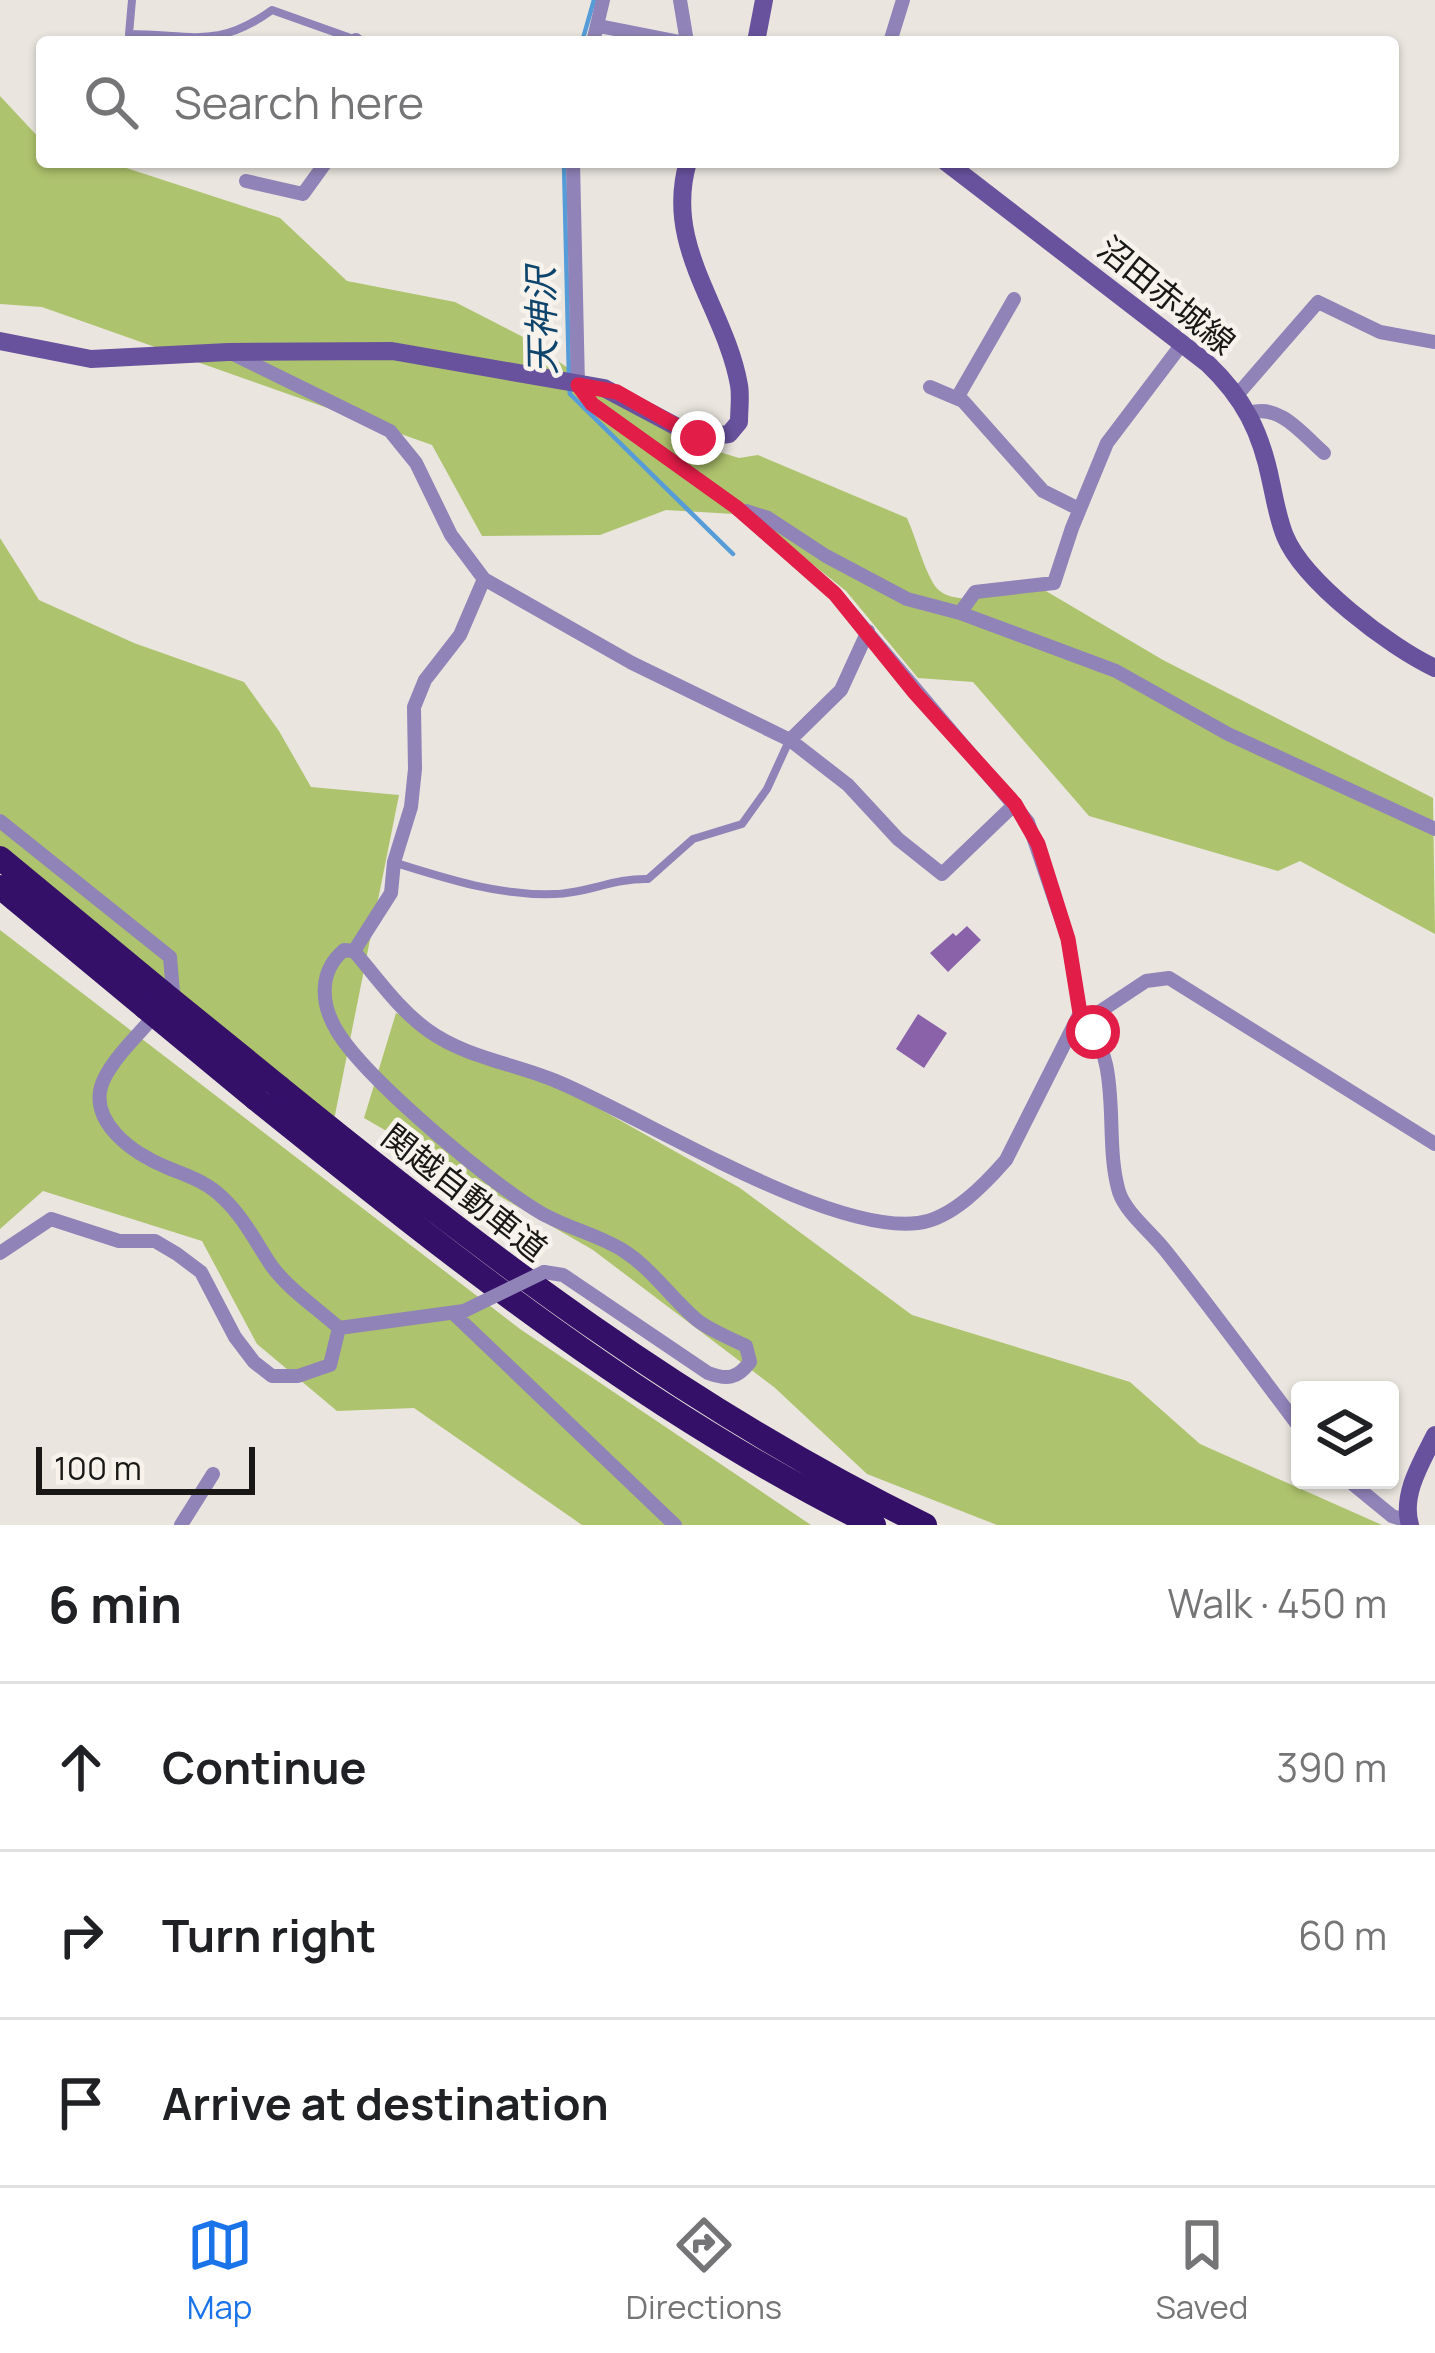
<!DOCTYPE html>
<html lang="en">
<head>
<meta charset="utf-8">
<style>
  :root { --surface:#fff; --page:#f6f6f6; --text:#202124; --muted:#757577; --line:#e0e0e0; --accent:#1a73e8 }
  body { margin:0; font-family:Manrope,"Noto Sans JP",sans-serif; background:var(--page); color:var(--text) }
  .controls { position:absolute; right:36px; bottom:36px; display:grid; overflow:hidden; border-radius:12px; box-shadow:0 3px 9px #0004 }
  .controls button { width:108px; height:108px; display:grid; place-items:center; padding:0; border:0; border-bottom:3px solid var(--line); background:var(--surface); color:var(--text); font:60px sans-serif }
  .scale { position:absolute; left:36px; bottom:30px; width:219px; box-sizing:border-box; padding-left:12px; border:6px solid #191816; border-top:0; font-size:33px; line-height:42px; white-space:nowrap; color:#191816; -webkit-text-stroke:9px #f7f3ec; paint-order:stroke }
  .stop { position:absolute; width:36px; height:36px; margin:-27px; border:9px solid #e11d48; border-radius:50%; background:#fff }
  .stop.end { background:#e11d48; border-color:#fff; box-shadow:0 3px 12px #0008 }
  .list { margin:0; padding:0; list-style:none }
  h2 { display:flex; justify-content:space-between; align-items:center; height:156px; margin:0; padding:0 48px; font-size:51px }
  h2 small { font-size:39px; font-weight:400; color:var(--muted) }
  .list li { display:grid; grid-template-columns:78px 1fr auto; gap:36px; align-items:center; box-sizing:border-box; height:168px; padding:0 48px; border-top:3px solid var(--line) }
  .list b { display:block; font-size:45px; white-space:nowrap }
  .list em { font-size:39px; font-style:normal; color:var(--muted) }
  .icon { flex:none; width:66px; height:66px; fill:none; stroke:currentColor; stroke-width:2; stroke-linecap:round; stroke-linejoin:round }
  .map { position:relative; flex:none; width:1435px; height:1525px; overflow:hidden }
  .search { position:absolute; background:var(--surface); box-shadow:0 3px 9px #0004; left:36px; right:36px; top:36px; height:132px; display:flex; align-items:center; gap:30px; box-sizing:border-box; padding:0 42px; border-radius:12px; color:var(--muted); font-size:45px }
  .sheet { height:660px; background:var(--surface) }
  nav { display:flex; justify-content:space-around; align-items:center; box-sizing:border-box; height:168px; border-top:3px solid var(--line); background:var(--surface); font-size:33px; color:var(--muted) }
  nav a { display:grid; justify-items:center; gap:6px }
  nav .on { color:var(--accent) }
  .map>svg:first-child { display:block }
  .forest { fill:#aec36d }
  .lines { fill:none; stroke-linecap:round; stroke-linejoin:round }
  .stream { stroke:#559cd8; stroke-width:4.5 }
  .building { fill:#8a62aa }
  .lane { stroke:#8f83b8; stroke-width:8 }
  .street { stroke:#8f83b8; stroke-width:14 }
  .secondary { stroke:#68529e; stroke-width:18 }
  .highway { stroke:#351069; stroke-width:24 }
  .street-bridge { stroke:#8f83b8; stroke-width:14 }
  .highway-bridge { stroke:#351069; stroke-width:24 }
  .route { stroke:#e11d48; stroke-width:15 }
  .labels { text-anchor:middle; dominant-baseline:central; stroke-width:9; stroke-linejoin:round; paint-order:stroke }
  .street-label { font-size:33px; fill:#191816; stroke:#f7f3ec }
  .water-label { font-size:36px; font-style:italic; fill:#0e446c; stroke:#f7f3ec }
</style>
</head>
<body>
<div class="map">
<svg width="1435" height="1525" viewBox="0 0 1435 1525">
  <rect width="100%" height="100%" fill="#eae6df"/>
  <!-- forest -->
  <path class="forest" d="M0,96L42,141V162H108L280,218L347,281L455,302L527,339L613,400L684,441L739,458L758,455L907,518C916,538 922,564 933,583C950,613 1008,591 1034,584L1163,660L1433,798L1435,934L1300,861L1278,871L1089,816L973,682L918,678L846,591L751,515L666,510L600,535L482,536L432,445L42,307L0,304Z
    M0,538L39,600L134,643L244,682L279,731L311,787L399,795L334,1120L0,855Z
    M0,930L520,1329L811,1525H582L414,1408L337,1411L257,1344L202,1241L43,1191L0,1229Z
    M396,1013L552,1082L740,1188L912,1315L1130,1382L1200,1444L1382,1525H997L867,1474L774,1387L593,1250L364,1118Z"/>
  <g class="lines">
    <!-- stream -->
    <path class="stream" d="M582,42L594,0
      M564,162L569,377
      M569,388L570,394L733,554"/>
  </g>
  <!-- building -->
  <path class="building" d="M967,926L981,940L948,972L930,953L953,933L956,936Z
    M918,1014L947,1033L924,1068L896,1049Z"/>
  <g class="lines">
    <!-- lane -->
    <path class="lane" d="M132,0L129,34C191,34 217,50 272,10L362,42
      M396,863C447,879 500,896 555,894C587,893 615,878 648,879L693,839L742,824L767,789L789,741"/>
    <!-- street -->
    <path class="street" d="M680,0L687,42
      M599,26L680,42
      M355,42L356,40
      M593,42L603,0
      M890,42L903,0
      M246,181L303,194L326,162
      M233,354L390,431L416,463L451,535L484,579L632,663L790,740L848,785L898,839L942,874L1015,804
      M930,387L963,401L1043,491L1079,509
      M1238,394L1318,302L1380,332L1435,342
      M957,398L1014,299
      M1250,413C1280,403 1303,435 1324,453
      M746,511L768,518L826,556L907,599L960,613L1116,671L1228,734L1435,829
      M484,579L460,635L425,680L414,707L415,769L411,807L394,862L391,893L354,951L344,950C319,971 320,1003 337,1031C366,1079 491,1184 541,1213C567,1228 599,1235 624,1251C652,1269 672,1299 697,1320C711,1331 730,1338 746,1346L750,1362C737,1379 727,1380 708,1373L563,1275L544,1272
      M960,613L975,592L1054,583L1072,528L1107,443L1182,344
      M790,740L841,690L868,631
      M0,821L170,957L173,992L170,997
      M354,951C377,978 399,1010 429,1031C465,1057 515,1064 556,1081C645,1118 827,1234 918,1223C952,1219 985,1184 1006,1160L1080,1013L1068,939L1028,822L835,594L736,507L592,404L578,385L573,162
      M1080,1013C1126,1062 1102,1134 1119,1192C1126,1213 1151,1232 1165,1250C1211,1308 1255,1368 1300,1428
      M156,1014C139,1034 115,1056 104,1079C84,1120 135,1155 166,1167C187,1176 206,1181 223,1198C244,1218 255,1241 271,1265C288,1289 317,1308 339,1328L464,1311
      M1087,1020L1146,981L1169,978L1435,1144
      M0,1253L51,1219L119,1241H155L177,1254L201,1272L235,1337L254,1362L272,1376H298L330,1365L339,1328
      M453,1313L675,1525
      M1348,1480L1392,1516L1407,1521
      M181,1525L213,1474"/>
    <!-- secondary -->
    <path class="secondary" d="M756,42L764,0
      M946,162L1207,363C1244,398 1261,432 1271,482C1275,500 1278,519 1285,536C1304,582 1390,647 1435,668
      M0,341L91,359L228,352L392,351L604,388L698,438L729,434L739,422C739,410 741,396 739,385C725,307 663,246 688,162
      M1410,1525C1401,1495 1421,1463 1435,1435"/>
    <!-- highway -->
    <path class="highway" d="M0,858L162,992
      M0,887L146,1008
      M279,1087C482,1252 689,1410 925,1525
      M256,1099C451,1256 648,1414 874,1525"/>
    <!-- street-bridge -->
    <path class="street-bridge" d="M464,1311L544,1272"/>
    <!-- highway-bridge -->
    <path class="highway-bridge" d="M162,992L279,1087
      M146,1008L256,1099"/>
  </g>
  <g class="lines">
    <!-- route -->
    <path class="route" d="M698,438L617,392L578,385L592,404L736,507L835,594L915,693L1015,804L1038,844L1068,939L1080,1013L1093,1032"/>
  </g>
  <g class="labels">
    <!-- street labels -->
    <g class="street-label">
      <text transform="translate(1167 295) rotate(39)">沼田赤城線</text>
      <text transform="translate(465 1192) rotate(38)">関越自動車道</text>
    </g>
    <!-- water labels -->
    <g class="water-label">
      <text transform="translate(541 321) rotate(-91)">天神沢</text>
    </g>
  </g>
</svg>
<div class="controls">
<button><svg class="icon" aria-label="layers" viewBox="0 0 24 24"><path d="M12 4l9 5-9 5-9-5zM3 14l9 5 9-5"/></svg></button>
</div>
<div class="scale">100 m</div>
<div class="stop" style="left:1093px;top:1032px"></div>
<div class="stop end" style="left:698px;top:438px"></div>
<div class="search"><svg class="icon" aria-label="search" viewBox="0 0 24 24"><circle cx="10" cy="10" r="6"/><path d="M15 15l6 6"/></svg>Search here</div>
</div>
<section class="sheet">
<h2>6 min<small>Walk · 450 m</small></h2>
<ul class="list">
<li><svg class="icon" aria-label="ahead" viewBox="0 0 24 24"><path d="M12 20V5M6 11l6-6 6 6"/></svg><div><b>Continue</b></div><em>390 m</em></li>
<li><svg class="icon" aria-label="right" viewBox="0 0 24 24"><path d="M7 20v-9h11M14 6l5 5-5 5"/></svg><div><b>Turn right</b></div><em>60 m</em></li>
<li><svg class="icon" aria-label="arrive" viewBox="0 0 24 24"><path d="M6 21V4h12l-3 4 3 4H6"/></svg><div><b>Arrive at destination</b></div></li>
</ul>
</section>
<nav>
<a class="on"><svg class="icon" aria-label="map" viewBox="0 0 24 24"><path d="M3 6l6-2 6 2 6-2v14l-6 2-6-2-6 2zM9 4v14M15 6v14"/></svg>Map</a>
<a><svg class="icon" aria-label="directions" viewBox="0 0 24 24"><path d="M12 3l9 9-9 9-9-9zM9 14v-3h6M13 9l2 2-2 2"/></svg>Directions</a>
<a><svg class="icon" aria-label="saved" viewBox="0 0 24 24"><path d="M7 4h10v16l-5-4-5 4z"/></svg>Saved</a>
</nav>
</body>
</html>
